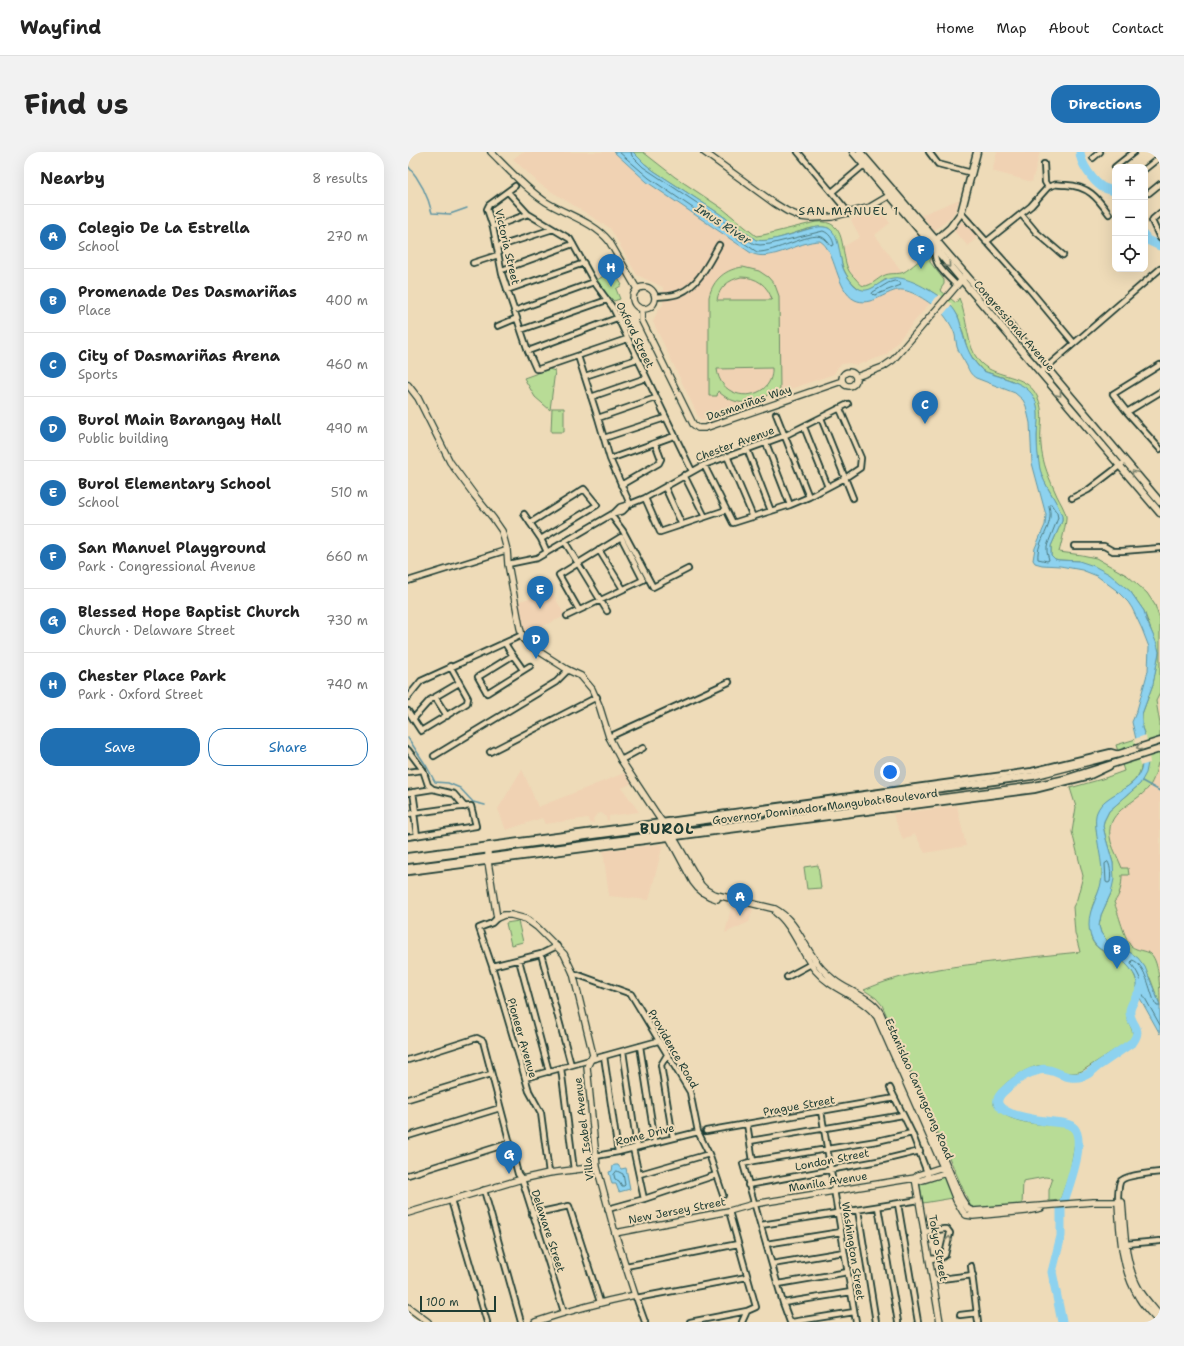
<!DOCTYPE html>
<html lang="en">
<head>
<meta charset="utf-8">
<style>
  :root { --surface:#fff; --page:#f2f2f2; --text:#222; --muted:#767676; --line:#e0e0e0; --accent:#1f6fb2 }
  body { margin:0; font-family:"Shantell Sans",sans-serif; background:var(--page); color:var(--text) }
  .controls { position:absolute; right:12px; top:12px; display:grid; overflow:hidden; border-radius:8px; box-shadow:0 4px 16px #0002 }
  .controls button { width:36px; height:36px; display:grid; place-items:center; padding:0; border:0; border-bottom:1px solid var(--line); background:var(--surface); color:var(--text); font:20px sans-serif }
  .scale { position:absolute; left:12px; bottom:10px; width:76px; box-sizing:border-box; padding-left:4px; border:2px solid #1f3d34; border-top:0; font-size:11px; line-height:14px; white-space:nowrap; color:#1f3d34; -webkit-text-stroke:3px #eedbb8; paint-order:stroke }
  .you { position:absolute; left:482px; top:620px; width:14px; height:14px; margin:-10px; border:3px solid #fff; border-radius:50%; background:#1a73e8; box-shadow:0 0 0 6px #1a73e833 }
  .badge { display:grid; place-items:center; width:26px; height:26px; border-radius:50%; background:var(--accent); color:#fff; font-size:13px; font-weight:700 }
  .pin { position:absolute; translate:-50% -33px; filter:drop-shadow(0 1px 2px #0008) }
  .pin::after { content:''; position:absolute; top:21px; width:14px; height:12px; background:inherit; clip-path:polygon(0 0,100% 0,50% 100%) }
  .list { margin:0; padding:0; list-style:none }
  h2 { display:flex; justify-content:space-between; align-items:center; height:52px; margin:0; padding:0 16px; font-size:17px }
  h2 small { font-size:13px; font-weight:400; color:var(--muted) }
  .list li { display:grid; grid-template-columns:26px 1fr auto; gap:12px; align-items:center; box-sizing:border-box; height:64px; padding:0 16px; border-top:1px solid var(--line) }
  .list b { display:block; font-size:15px; white-space:nowrap }
  .list p { margin:0; font-size:13px; white-space:nowrap; color:var(--muted) }
  .list em { font-size:13px; font-style:normal; color:var(--muted) }
  .actions { display:flex; gap:8px; padding:12px 16px }
  .actions a { flex:1; padding:9px 0; border:1px solid var(--accent); border-radius:16px; text-align:center; font-size:14px; color:var(--accent) }
  .actions .main { background:var(--accent); color:#fff }
  .icon { flex:none; width:22px; height:22px; fill:none; stroke:currentColor; stroke-width:2; stroke-linecap:round; stroke-linejoin:round }
  .map { position:relative; flex:none; width:752px; height:1170px; overflow:hidden; border-radius:16px }
  header { display:flex; align-items:center; gap:24px; box-sizing:border-box; height:56px; padding:0 20px; background:var(--surface); border-bottom:1px solid var(--line) }
  header strong { font-size:19px }
  nav { display:flex; gap:22px; margin-inline-start:auto; font-size:14px }
  .intro { display:flex; align-items:center; justify-content:space-between; box-sizing:border-box; height:96px; padding:0 24px }
  h1 { margin:0; font-size:28px }
  .button { padding:10px 18px; border-radius:16px; background:var(--accent); color:#fff; font-size:14px; font-weight:700 }
  main { display:flex; gap:24px; padding:0 24px }
  aside { flex:1; background:var(--surface); border-radius:16px; box-shadow:0 4px 16px #0002 }
  .map>svg:first-child { display:block }
  .built { fill:#f0d2b3 }
  .green { fill:#b8dc96; stroke:#6c8c65; fill-rule:evenodd }
  .water { fill:#8dd2ef; stroke:#6196a4 }
  .pier { fill:#eedbb8 }
  .lines { fill:none; stroke-linecap:round; stroke-linejoin:round }
  .shore { stroke:#4b797f; stroke-width:1 }
  .stream { stroke:#6196a4; stroke-width:1.5 }
  .river { stroke:#8dd2ef; stroke-width:9 }
  .minor-casing { stroke:#1f3d34; stroke-width:8 }
  .tertiary-casing { stroke:#1f3d34; stroke-width:8 }
  .secondary-casing { stroke:#1f3d34; stroke-width:9 }
  .minor { stroke:#eedbb8; stroke-width:4.5 }
  .tertiary { stroke:#eedbb8; stroke-width:5.5 }
  .secondary { stroke:#eedbb8; stroke-width:6 }
  .oneway { stroke:#7c846f }
  .labels { text-anchor:middle; dominant-baseline:central; stroke-width:4; stroke-linejoin:round; paint-order:stroke }
  .street-label { font-size:11px; fill:#1f3d34; stroke:#eedbb8 }
  .neighbourhood-label { font-size:12px; letter-spacing:1px; fill:#1f3d34; stroke:#eedbb8 }
  .water-label { font-size:12px; font-style:italic; fill:#2a4c47; stroke:#eedbb8 }
  .district-label { font-size:15px; font-weight:bold; letter-spacing:1px; fill:#1f3d34; stroke:#eedbb8 }
</style>
</head>
<body>
<header>
<strong>Wayfind</strong>
<nav><a>Home</a><a>Map</a><a>About</a><a>Contact</a></nav>
</header>
<div class="intro"><h1>Find us</h1><a class="button">Directions</a></div>
<main>
<aside>
<h2>Nearby<small>8 results</small></h2>
<ul class="list">
<li><span class="badge">A</span><div><b>Colegio De La Estrella</b><p>School</p></div><em>270 m</em></li>
<li><span class="badge">B</span><div><b>Promenade Des Dasmariñas</b><p>Place</p></div><em>400 m</em></li>
<li><span class="badge">C</span><div><b>City of Dasmariñas Arena</b><p>Sports</p></div><em>460 m</em></li>
<li><span class="badge">D</span><div><b>Burol Main Barangay Hall</b><p>Public building</p></div><em>490 m</em></li>
<li><span class="badge">E</span><div><b>Burol Elementary School</b><p>School</p></div><em>510 m</em></li>
<li><span class="badge">F</span><div><b>San Manuel Playground</b><p>Park · Congressional Avenue</p></div><em>660 m</em></li>
<li><span class="badge">G</span><div><b>Blessed Hope Baptist Church</b><p>Church · Delaware Street</p></div><em>730 m</em></li>
<li><span class="badge">H</span><div><b>Chester Place Park</b><p>Park · Oxford Street</p></div><em>740 m</em></li>
</ul>
<div class="actions"><a class="main">Save</a><a>Share</a></div>
</aside>
<div class="map">
<svg width="752" height="1170" viewBox="0 0 752 1170">
  <rect width="100%" height="100%" fill="#eedbb8"/>
  <filter id="ink" filterUnits="userSpaceOnUse"><feTurbulence type="fractalNoise" baseFrequency=".025" numOctaves="2"/><feDisplacementMap in="SourceGraphic" scale="8" xChannelSelector="R" yChannelSelector="G"/><feConvolveMatrix kernelMatrix="1 2 1 2 8 2 1 2 1" color-interpolation-filters="sRGB"/></filter>
  <g filter="url(#ink)">
    <!-- built -->
    <path class="built" d="M114,0H206L239,30L343,101L349,104H355L366,102L393,92L412,89L417,93L421,100L432,128L443,145L493,138L501,140L522,151L478,203L449,213L441,211L434,212L430,215L426,222L292,268L245,170L250,158L255,153V135L229,123L202,76L133,33L105,7Z
      M589,0H632L624,30L584,19Z
      M552,47L547,59L544,64L526,79L513,63Z
      M469,55L482,71L467,83L495,121H483L475,124L461,133L457,134L452,132L441,119L435,95L452,85L443,68Z
      M555,68L570,84L560,94L545,78Z
      M144,440L157,464L117,482L108,450Z
      M752,610V820L748,809L743,802L726,795L722,793L719,787L706,750L710,744L714,729V723H720V716L714,717L703,690L702,681L704,671L707,663L741,635L748,621L750,611Z
      M114,617L130,655L219,620L226,630L214,636L231,660L201,664V668L199,669L198,665L194,661L189,662L185,667L186,671H181L180,666L137,672L134,666L98,678L90,657Z
      M549,654L558,694L517,701L507,682L495,688L485,662Z
      M255,692L241,748L201,744L195,699Z
      M324,752L345,757L341,770L317,781Z"/>
    <!-- green -->
    <path class="green" d="M225,0H235L267,25L315,57L348,84L355,83L408,70C441,67 431,100 441,119C443,122 445,124 447,126C450,129 452,133 456,134C463,134 469,127 475,124C482,120 490,123 496,120C502,117 516,104 523,99L522,110L536,128V132L532,138L548,151L551,146C560,166 558,194 571,209C585,226 613,221 626,239C639,258 631,273 633,293C634,311 642,328 649,344C652,350 657,358 658,364C659,369 653,393 651,400L674,403L688,406L720,424L739,441L747,453L752,468V541L748,549L752,572V610L750,611C748,619 746,628 741,635C726,654 695,658 703,690C706,699 711,708 714,716H720L721,723H714C714,732 712,744 706,750C710,760 717,788 723,794C729,799 738,798 743,802C752,811 752,840 752,853L742,826L723,801L699,789L693,781L691,774L693,763L703,741L705,711L698,687L695,674L696,669L701,659L732,632L737,584L733,573L734,562L745,532L751,500L736,459L722,439L671,409L651,408L647,407L643,403V394L654,369V365C649,348 636,334 632,318C629,306 629,293 629,281C630,260 633,245 612,233C601,226 587,223 575,219L568,211L560,199L550,164L543,154L520,137L478,127C472,131 464,138 457,139C453,139 451,137 449,135C443,131 439,124 436,118C432,109 429,79 420,76C402,70 368,93 348,88L312,62L246,19L237,12Z
      M335,115L351,119L360,125L367,133L371,144L372,240H364V239C348,255 325,254 310,239L309,244H301V145C305,127 318,117 335,115ZM333,125C348,125 360,133 364,148H309C311,135 321,128 333,125ZM364,216C366,250 313,253 309,217Z
      M205,118L214,133L208,137L212,147L206,149L197,140L189,128Z
      M141,217L147,219L142,258L127,245L116,226Z
      M144,256H156V280H143Z
      M728,587C730,594 735,610 733,616C727,642 688,641 688,669C688,689 697,709 694,729C692,741 684,750 683,761C682,766 683,771 683,776C683,779 683,783 683,785C687,801 708,803 719,812C724,817 727,824 729,830C732,840 721,849 719,858C716,868 725,874 725,884L722,888L674,919C668,921 662,922 656,920C646,917 640,912 629,914C615,918 595,930 588,944C587,947 585,950 586,953C588,957 594,961 597,963C612,972 638,973 655,974L661,976L665,979L667,984V990L662,1020L652,1048L641,1049V1038L645,1026L637,1025L615,1029L614,1053L566,1056L562,1053L474,853L468,846L456,838C495,821 533,816 575,811C607,807 640,803 672,800L667,781L665,755L669,747L675,724L664,680L668,655L662,636L694,627L716,619L708,593Z
      M410,713L413,736L399,737L396,715Z
      M110,769L115,790L103,793L98,771Z
      M536,1025L545,1046L515,1051L512,1033Z"/>
    <!-- water -->
    <path class="water" d="M206,0H225L237,12L246,19L312,62L348,88C362,91 386,81 401,77C406,76 411,74 416,75C432,76 431,105 435,116C437,122 441,127 445,132C460,148 469,128 485,126C494,124 511,132 519,137C527,141 543,152 547,159C551,165 553,173 554,179C558,195 563,208 575,219C588,224 603,227 615,234C634,246 630,265 629,284C629,295 630,307 632,317C636,334 649,348 654,364V369L643,394V403L647,407L651,408L671,409L686,414L701,422L722,439L736,459L738,467L749,492L751,500L745,532L734,562V576L737,584L740,611L738,621L732,632L701,659L696,669L695,674L698,687L705,711L706,727L703,741L693,763L691,774L693,781L699,789L723,801L730,806L737,815L752,853V882L728,839C730,833 729,830 727,824C725,821 723,817 720,814C706,798 682,804 681,773C680,755 695,740 694,720C694,706 684,671 689,660C697,639 731,639 734,613L724,570L729,558L740,519L741,495L734,477L724,456L720,450L708,438L689,424L674,418L652,414L634,413L627,411L625,408L627,396L637,373L638,363L624,311L622,271L618,254L615,248L607,241L568,226C563,223 561,219 559,214C556,208 551,202 549,195C548,191 548,187 547,183C545,176 540,168 535,162C527,154 503,136 490,138C477,140 462,155 447,148C428,139 428,98 412,89C390,89 363,111 343,101L239,30Z
      M207,1013H210L213,1017L218,1016L222,1037L211,1040L208,1032H204L201,1020L204,1019L205,1014Z"/>
    <!-- pier -->
    <path class="pier" d="M531,142L544,152L534,164L522,153Z
      M738,583L742,611L732,614L726,587Z"/>
    <g class="lines">
      <!-- shore -->
      <path class="shore" d="M211,0L241,26L349,100C366,101 401,80 414,85C418,87 421,91 423,94L426,93C425,87 421,81 415,79L362,92L352,93L346,92L340,88L310,65L235,15L224,4L223,0
        M487,129L492,130L493,133L467,143L464,142L465,140L480,131Z
        M643,352L649,361L650,366L639,394V400L641,408L639,409L630,407C628,387 647,376 641,354Z
        M700,710C703,715 703,724 702,730L700,731L698,730L697,712Z
        M752,854H749L747,851C742,840 737,811 724,808L723,811C729,820 735,828 733,839L752,873
        M209,1019L215,1022L217,1033L216,1034H214L211,1029L207,1027L206,1023Z"/>
      <!-- stream -->
      <path class="stream" d="M0,14C12,28 20,44 24,61L42,62L59,56
        M0,586L19,615L27,630L40,631L52,636L65,650L77,653
        M734,629L752,639"/>
      <!-- river -->
      <path class="river" d="M672,0C672,11 685,29 694,35C698,37 703,38 707,39
        M737,84V87L752,94
        M656,1049C661,1034 678,989 666,976C664,973 659,972 655,971C643,970 566,964 597,938C606,929 618,921 631,918C646,914 656,930 675,924C680,923 685,918 690,914C702,906 713,898 725,890C736,875 720,872 722,858C724,849 732,841 735,832
        M653,1056V1084L644,1120L654,1170"/>
      <defs>
        <path id="minor" d="M390,0L441,61
          M521,0L530,12L564,21
          M685,6L692,0
          M707,15L726,0
          M737,17L752,5
          M107,34L81,53L79,57L85,75L94,122L120,199L128,217H131L219,187
          M640,35C649,31 648,33 658,33C680,34 689,45 701,62
          M100,40L120,62L162,87L186,130L205,156L284,319
          M424,40L456,13
          M741,41L752,32
          M553,61L622,138L666,191
          M752,61L745,67L744,69L752,86
          M613,62L628,80L655,103
          M85,75L120,62
          M578,90L623,54L640,35L637,30L636,12
          M89,95L145,77
          M527,98C525,113 539,123 548,133
          M65,111L90,103
          M94,118L165,92
          M99,138L176,111
          M247,145C255,144 264,145 272,141C291,133 301,110 311,93
          M106,159L186,130
          M90,174L109,166
          M113,178L199,148
          M120,199L209,166
          M170,204L190,266L202,307L222,352
          M752,213L705,242L719,260L752,297
          M633,220L752,117
          M177,224L229,207
          M183,245L238,226
          M719,260L752,240
          M368,262L401,345
          M190,266L248,246
          M413,266L445,346
          M396,275L420,335
          M196,286L257,266
          M358,291L382,353
          M339,297L363,359
          M319,304L345,365
          M202,307L266,284
          M296,313L325,371L382,353L401,345L437,326L452,316L453,306L432,257
          M276,323L297,365
          M213,333L251,311L253,307L247,291
          M257,335L274,373
          M237,346L252,380L318,358
          M664,346L680,338L714,312
          M206,361L212,355L222,352L237,346L296,313L376,284L440,252
          M116,362L133,387L139,400
          M203,363L215,379L245,435L280,417
          M122,371L176,337L189,353L133,387
          M157,390L199,459
          M666,394H696L705,399H714L752,396
          M191,398L215,437
          M100,412L129,406L206,361L215,359L221,353
          M0,429L99,398
          M159,464L235,428L213,385L151,423L171,458
          M97,491C102,501 109,508 115,518
          M104,504L70,525L79,541L122,514
          M0,545L13,529L114,483
          M27,545L39,564
          M0,559L13,579L59,551L60,546L42,514
          M5,567L22,548L51,531
          M201,585L321,530
          M0,598L15,618L20,633L25,637L46,642L57,655
          M82,600L189,545
          M26,604L148,530L160,518
          M213,608L235,596
          M0,620L15,618
          M5,640L8,661
          M0,641L25,637
          M6,661L9,684
          M0,662L43,656L63,654L68,674L0,685
          M0,704L254,670L624,619L703,600L710,602
          M0,720L626,638L682,624L701,615
          M89,766L84,771L71,776L84,814L121,939L133,961L141,1021
          M133,802L163,913
          M111,808L141,920
          M84,814L133,802L149,794
          M165,821L223,842L282,940L290,980L301,1002L315,1043
          M379,825L405,811
          M232,894L247,990
          M215,899L229,995
          M259,903L253,913L265,986
          M196,904L210,1000
          M0,908L69,886L75,889L110,1022L114,1027L156,1160
          M153,916L166,1018
          M117,926L250,889
          M482,936L504,981L520,1023
          M0,947L83,922
          M413,959L448,1170
          M339,972L345,1009
          M298,979L487,946
          M0,984L92,956
          M342,989L495,963
          M225,996L236,1047
          M188,1004L210,1000L290,980
          M232,1022L301,1002
          M0,1023L102,991
          M340,1033L475,1008L512,999
          M76,1038L113,1170
          M43,1048L79,1170
          M710,1050C710,1044 710,1036 712,1030C715,1023 744,1021 752,1020
          M490,1052L510,1170
          M470,1055L490,1170
          M200,1057L236,1047L308,1023
          M450,1058L468,1170
          M321,1059L348,1155L339,1159L334,1170
          M124,1062L161,1054L192,1150
          M353,1073L511,1048
          M516,1080L536,1077H539L542,1081L537,1103L533,1106L521,1107
          M358,1092L433,1080
          M718,1092L752,1089
          M364,1112L436,1100
          M218,1114L330,1092
          M563,1114L570,1170
          M525,1128L565,1123
          M370,1132L440,1120
          M228,1145L237,1170
          M228,1146L339,1125
          M375,1151L443,1140
          M552,1163L569,1161
          M282,1170L339,1159
          M382,1170L375,1151L335,1012L345,1009L469,989L504,981
          M384,1170L446,1160"/>
        <path id="tertiary" d="M83,0C100,17 118,37 138,50C159,63 186,70 201,89L229,137
          M296,0L366,51L379,59L393,65L402,66L424,65L462,55L484,42
          M225 146a11 11 0 1 1 22 0a11 11 0 1 1-22 0Z
          M234,157V169L285,272L290,276H297L434,229
          M434 227a7 7 0 1 1 14 0a7 7 0 1 1-14 0Z
          M448,225L475,215L485,208L558,123
          M0,233L10,246L42,310L67,344L85,366L94,379L99,398L100,412L112,476L115,487L124,495L160,518L173,524L184,537L191,553L201,585L213,608L252,667L263,681L293,733L298,738L305,742L367,757C390,769 397,799 414,817C420,823 426,829 433,833C448,842 464,847 473,862L553,1046L560,1057L565,1059L685,1050H714C717,1079 716,1111 731,1137C737,1147 745,1155 752,1164
          M262,687L285,730C291,739 298,744 309,747
          M80,698V710L89,766L96,763H103L118,767L129,775L156,802L165,821L185,903L179,915L189,1015L207,1081L227,1143C193,1150 160,1159 127,1170
          M368,761C384,772 395,804 408,819C426,840 454,844 469,865L535,1015L548,1048L555,1060L558,1063L565,1064L618,1059L633,1056
          M507,1026L532,1170
          M507,1026L511,1029L541,1020
          M710,1050C712,1083 713,1117 731,1146C736,1155 744,1162 751,1170
          M0,1061L114,1027L141,1021L189,1015
          M207,1081L321,1059L346,1052L507,1026L510,1023L538,1014
          M0,1155L20,1170"/>
        <path id="secondary" d="M445,0L752,361
          M452,0L538,100L638,215L752,350
          M526,90L542,76L553,61L569,0
          M0,708L625,624L711,602L752,589
          M0,716L626,634L657,627L752,597"/>
      </defs>
      <!-- minor casing -->
      <use href="#minor" class="minor-casing"/>
      <!-- tertiary casing -->
      <use href="#tertiary" class="tertiary-casing"/>
      <!-- secondary casing -->
      <use href="#secondary" class="secondary-casing"/>
      <!-- minor -->
      <use href="#minor" class="minor"/>
      <!-- tertiary -->
      <use href="#tertiary" class="tertiary"/>
      <!-- secondary -->
      <use href="#secondary" class="secondary"/>
    </g>
    <!-- one-way arrows -->
    <defs><path id="oneway-chevron" d="M-2-3.5L2.5 0L-2 3.5" fill="none" stroke-width="1.6" stroke-linecap="round" stroke-linejoin="round"/></defs>
    <g class="oneway">
      <use href="#oneway-chevron" transform="translate(540 113) rotate(49)"/>
      <use href="#oneway-chevron" transform="translate(651 242) rotate(50)"/>
      <use href="#oneway-chevron" transform="translate(726 321) rotate(-131)"/>
      <use href="#oneway-chevron" transform="translate(731 595) rotate(163)"/>
      <use href="#oneway-chevron" transform="translate(541 1087) rotate(-82)"/>
    </g>
  </g>
  <g class="labels">
    <!-- street labels -->
    <g class="street-label">
      <text transform="translate(99 95) rotate(77)">Victoria Street</text>
      <text transform="translate(606 174) rotate(49)">Congressional Avenue</text>
      <text transform="translate(227 183) rotate(64)">Oxford Street</text>
      <text transform="translate(341 251) rotate(-19)">Dasmariñas Way</text>
      <text transform="translate(327 292) rotate(-20)">Chester Avenue</text>
      <text transform="translate(417 655) rotate(-7)">Governor Dominador Mangubat Boulevard</text>
      <text transform="translate(114 886) rotate(74)">Pioneer Avenue</text>
      <text transform="translate(265 897) rotate(60)">Providence Road</text>
      <text transform="translate(511 937) rotate(66)">Estanislao Carungcong Road</text>
      <text transform="translate(391 954) rotate(-10)">Prague Street</text>
      <text transform="translate(176 977) rotate(-97)">Villa Isabel Avenue</text>
      <text transform="translate(237 983) rotate(-14)">Rome Drive</text>
      <text transform="translate(424 1008) rotate(-11)">London Street</text>
      <text transform="translate(420 1030) rotate(-9)">Manila Avenue</text>
      <text transform="translate(269 1059) rotate(-11)">New Jersey Street</text>
      <text transform="translate(140 1079) rotate(72)">Delaware Street</text>
      <text transform="translate(530 1096) rotate(80)">Tokyo Street</text>
      <text transform="translate(445 1099) rotate(81)">Washington Street</text>
    </g>
    <!-- neighbourhood labels -->
    <g class="neighbourhood-label">
      <text x="441" y="59">SAN MANUEL 1</text>
    </g>
    <!-- water labels -->
    <g class="water-label">
      <text transform="translate(315 72) rotate(33)">Imus River</text>
    </g>
    <!-- district labels -->
    <g class="district-label">
      <text x="259" y="677">BUROL</text>
    </g>
  </g>
</svg>
<div class="controls">
<button>+</button>
<button>−</button>
<button><svg class="icon" aria-label="locate" viewBox="0 0 24 24"><circle cx="12" cy="12" r="6"/><path d="M12 2v4M12 18v4M2 12h4M18 12h4"/></svg></button>
</div>
<div class="scale">100 m</div>
<div class="you"></div>
<div class="pin badge" style="left:332px;top:764px">A</div>
<div class="pin badge" style="left:709px;top:817px">B</div>
<div class="pin badge" style="left:517px;top:272px">C</div>
<div class="pin badge" style="left:128px;top:507px">D</div>
<div class="pin badge" style="left:132px;top:457px">E</div>
<div class="pin badge" style="left:513px;top:117px">F</div>
<div class="pin badge" style="left:101px;top:1022px">G</div>
<div class="pin badge" style="left:203px;top:135px">H</div>
</div>
</main>
</body>
</html>
